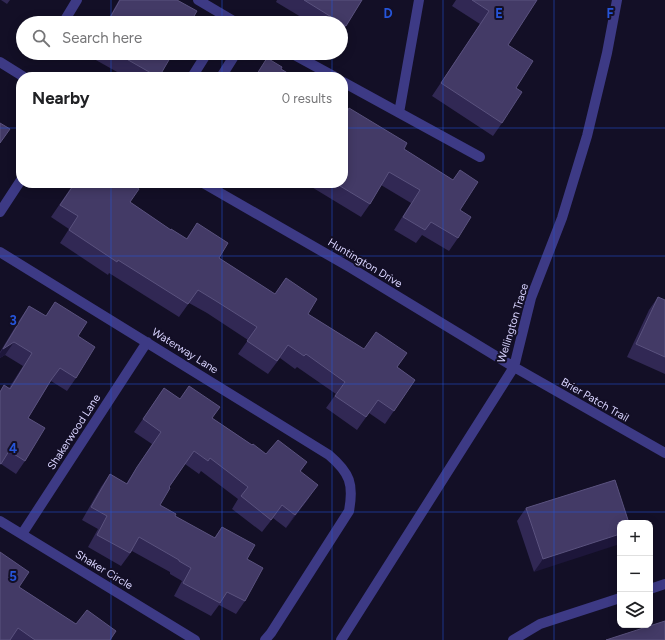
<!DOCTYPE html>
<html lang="en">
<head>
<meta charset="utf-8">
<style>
  :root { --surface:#fff; --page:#f6f6f6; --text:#202124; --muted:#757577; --line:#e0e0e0 }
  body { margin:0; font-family:Figtree,sans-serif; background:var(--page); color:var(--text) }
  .controls { position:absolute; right:12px; bottom:12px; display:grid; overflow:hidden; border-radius:8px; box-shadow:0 2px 10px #0003 }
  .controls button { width:36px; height:36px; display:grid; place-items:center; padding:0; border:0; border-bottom:1px solid var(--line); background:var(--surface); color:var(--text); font:20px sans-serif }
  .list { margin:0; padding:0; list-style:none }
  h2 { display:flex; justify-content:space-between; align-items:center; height:52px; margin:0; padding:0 16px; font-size:17px }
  h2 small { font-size:13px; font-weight:400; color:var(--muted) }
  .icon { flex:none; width:22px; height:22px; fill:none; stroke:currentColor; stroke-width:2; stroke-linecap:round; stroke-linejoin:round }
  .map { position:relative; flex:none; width:665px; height:640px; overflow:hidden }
  .search { position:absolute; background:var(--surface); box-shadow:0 2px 10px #0003; left:16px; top:16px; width:332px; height:44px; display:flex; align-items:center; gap:10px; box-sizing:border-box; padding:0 14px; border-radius:22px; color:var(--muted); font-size:15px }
  .panel { position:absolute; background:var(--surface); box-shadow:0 2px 10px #0003; left:16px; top:72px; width:332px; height:116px; border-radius:16px }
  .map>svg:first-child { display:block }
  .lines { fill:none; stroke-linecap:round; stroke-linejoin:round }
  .minor { stroke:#3d3a85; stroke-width:10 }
  .wall { fill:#312854 }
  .shaded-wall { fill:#1d163a }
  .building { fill:#433a66; stroke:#5a527e }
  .grid { fill:none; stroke:#2655da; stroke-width:1; stroke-opacity:0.55 }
  .labels { text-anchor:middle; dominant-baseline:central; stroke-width:4; stroke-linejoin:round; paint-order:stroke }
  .street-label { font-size:11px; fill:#d9d4ff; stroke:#130f26 }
  .grid-label { font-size:13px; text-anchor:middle; font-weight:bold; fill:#2655da; stroke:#130f26; stroke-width:4; stroke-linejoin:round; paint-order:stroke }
</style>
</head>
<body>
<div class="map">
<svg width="665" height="640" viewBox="0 0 665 640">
  <rect width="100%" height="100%" fill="#130f26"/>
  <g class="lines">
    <!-- minor -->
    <path class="minor" d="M198,0L237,23
      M63,23L77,0
      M291,53L335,77
      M0,62L24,77
      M192,77L207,53
      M221,77L236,53
      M343,82L480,157
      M399,113L419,0
      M203,183L351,268L514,367L665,453
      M0,212L21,180
      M0,252L329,455C350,473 354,484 349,511L271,633L265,640
      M0,521L195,640
      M22,534L147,342
      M650,589L665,584
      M341,640L514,367L531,298L562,218L587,136L607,53L617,0
      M513,640L540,624L620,598"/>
  </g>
  <!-- wall -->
  <path class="wall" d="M1,0H10L7,4Z
    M119,0H177L190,23H106Z
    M277,0H362L341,34V23H311L276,2Z
    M456,0H537L508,45L516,88L502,123L493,136L432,96L480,24L452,6Z
    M89,53H173L159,77H126L87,55Z
    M404,149L453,180L460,170V210L458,238L449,251L422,235L416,243L394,230L411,203L381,185L370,204L361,217L305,183H343Z
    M74,183L130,202L171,230L186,239L197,223L219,258L275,294L286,278L308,314L364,349L397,367L415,380L385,424L369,413L357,430L326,408L336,394L297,367L295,369L280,358L268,374L238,354L248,340L207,313L189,303L179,317L109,273L108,275L60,243L69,229L51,217Z
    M658,297L665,300V374L627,357L649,310Z
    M55,302L78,336L76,378L67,391L51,381L28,418L25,461L16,474L1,464L0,465V391L4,385L9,388L23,366L5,355L0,358V352L20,319L29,306L46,316Z
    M164,388L180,399L212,418L266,454L307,462L301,471L309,498L286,528L273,518L262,532L232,509L238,499L201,471L199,474L185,464L169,487L160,505L175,516L214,538L222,527L247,559L245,601L236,614L219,605L211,616L174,596L182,581L170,574V572L132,551L121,566L88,547L98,529L82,520L101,487L110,474L126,484L152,444L134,432Z
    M615,480L534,572L517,521L526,508Z
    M19,587L76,624L110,640H0Z"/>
  <!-- shaded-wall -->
  <path class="shaded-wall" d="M14,342L5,355L0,358V353L3,349Z
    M318,485L309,498L286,528L295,515Z
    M620,534V544L534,572L543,559Z"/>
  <!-- building -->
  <path class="building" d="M120,0H177L197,11L190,23H107Z
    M304,0H362L346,26Z
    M472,0H537L508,45L533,61L516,88L522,92L502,123L441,83L489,11Z
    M116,53H173L159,77H158Z
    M267,58L282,67L281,69L294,77H255Z
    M349,108L407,143L404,149L453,180L460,170L478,182L460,210L471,217L458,238L431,222L425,230L403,217L420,190L389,172L370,204L335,183H343V109L347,112Z
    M0,123L10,129L0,143Z
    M75,183H95L97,184L98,183H130L139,189L130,202L171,230V229L187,239L197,223L228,243L219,258L275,294L286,278L317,299L308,314L364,349L376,332L407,353L397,367L415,380L394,411L378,400L366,417L335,396L345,382L306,354L304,356L288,345L277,361L247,341L257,327L216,301L198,290L188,304L118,260L117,262L69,230L78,216L60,205Z
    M658,297L665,300V357L636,344Z
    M55,302L87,322L78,336L95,347L76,378L60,368L51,380L28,418L45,428L25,461L9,451L1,464L0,463V392L4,385L10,389L32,353L14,342L3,349L29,306L46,316Z
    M189,386L220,407L212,418L252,445L253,444L266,454L278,440L307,462L300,471L318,485L295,515L282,505L271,520L241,496L248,487L210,458L208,461L194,451L169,487L170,488L160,505L176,514L175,516L215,538L222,527L255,545L247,559L263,568L245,601L227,592L220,603L183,583L191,568L179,561V560L139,537L130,553L97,535L107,516L91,507L110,474L127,484L137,467L161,432L143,419L164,388L180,399Z
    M615,480L629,523H620V534L543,559L526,508Z
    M0,552L29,572L19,587L76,624L87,610L116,631L110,640H35L18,628L10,640H0Z
    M665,621V640H606Z"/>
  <!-- grid -->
  <path class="grid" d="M111,0V23M222,0V23M332,0V23M443,0V640M554,0V640M111,53V77M222,53V77M332,53V77M0,128H21M343,128H665M111,183V640M222,183V640M332,183V640M0,256H665M0,384H665M0,512H665"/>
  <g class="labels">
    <!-- street labels -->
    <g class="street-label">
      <text transform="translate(365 263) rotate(31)">Huntington Drive</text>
      <text transform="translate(513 323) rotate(-73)">Wellington Trace</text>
      <text transform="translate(185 351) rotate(32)">Waterway Lane</text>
      <text transform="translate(595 400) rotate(30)">Brier Patch Trail</text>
      <text transform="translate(74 432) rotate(-57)">Shakerwood Lane</text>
      <text transform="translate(104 570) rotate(31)">Shaker Circle</text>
    </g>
  </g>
  <g class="grid-label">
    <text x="388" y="18">D</text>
    <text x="499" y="18">E</text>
    <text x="610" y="18">F</text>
    <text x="13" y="325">3</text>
    <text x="13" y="453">4</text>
    <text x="13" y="581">5</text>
  </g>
</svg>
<div class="controls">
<button>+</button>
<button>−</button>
<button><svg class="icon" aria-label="layers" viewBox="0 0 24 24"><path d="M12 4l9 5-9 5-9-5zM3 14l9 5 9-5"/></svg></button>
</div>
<div class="search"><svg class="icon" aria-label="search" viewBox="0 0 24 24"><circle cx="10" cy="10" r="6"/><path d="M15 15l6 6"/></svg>Search here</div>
<section class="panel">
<h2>Nearby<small>0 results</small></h2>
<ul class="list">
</ul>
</section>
</div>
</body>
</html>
